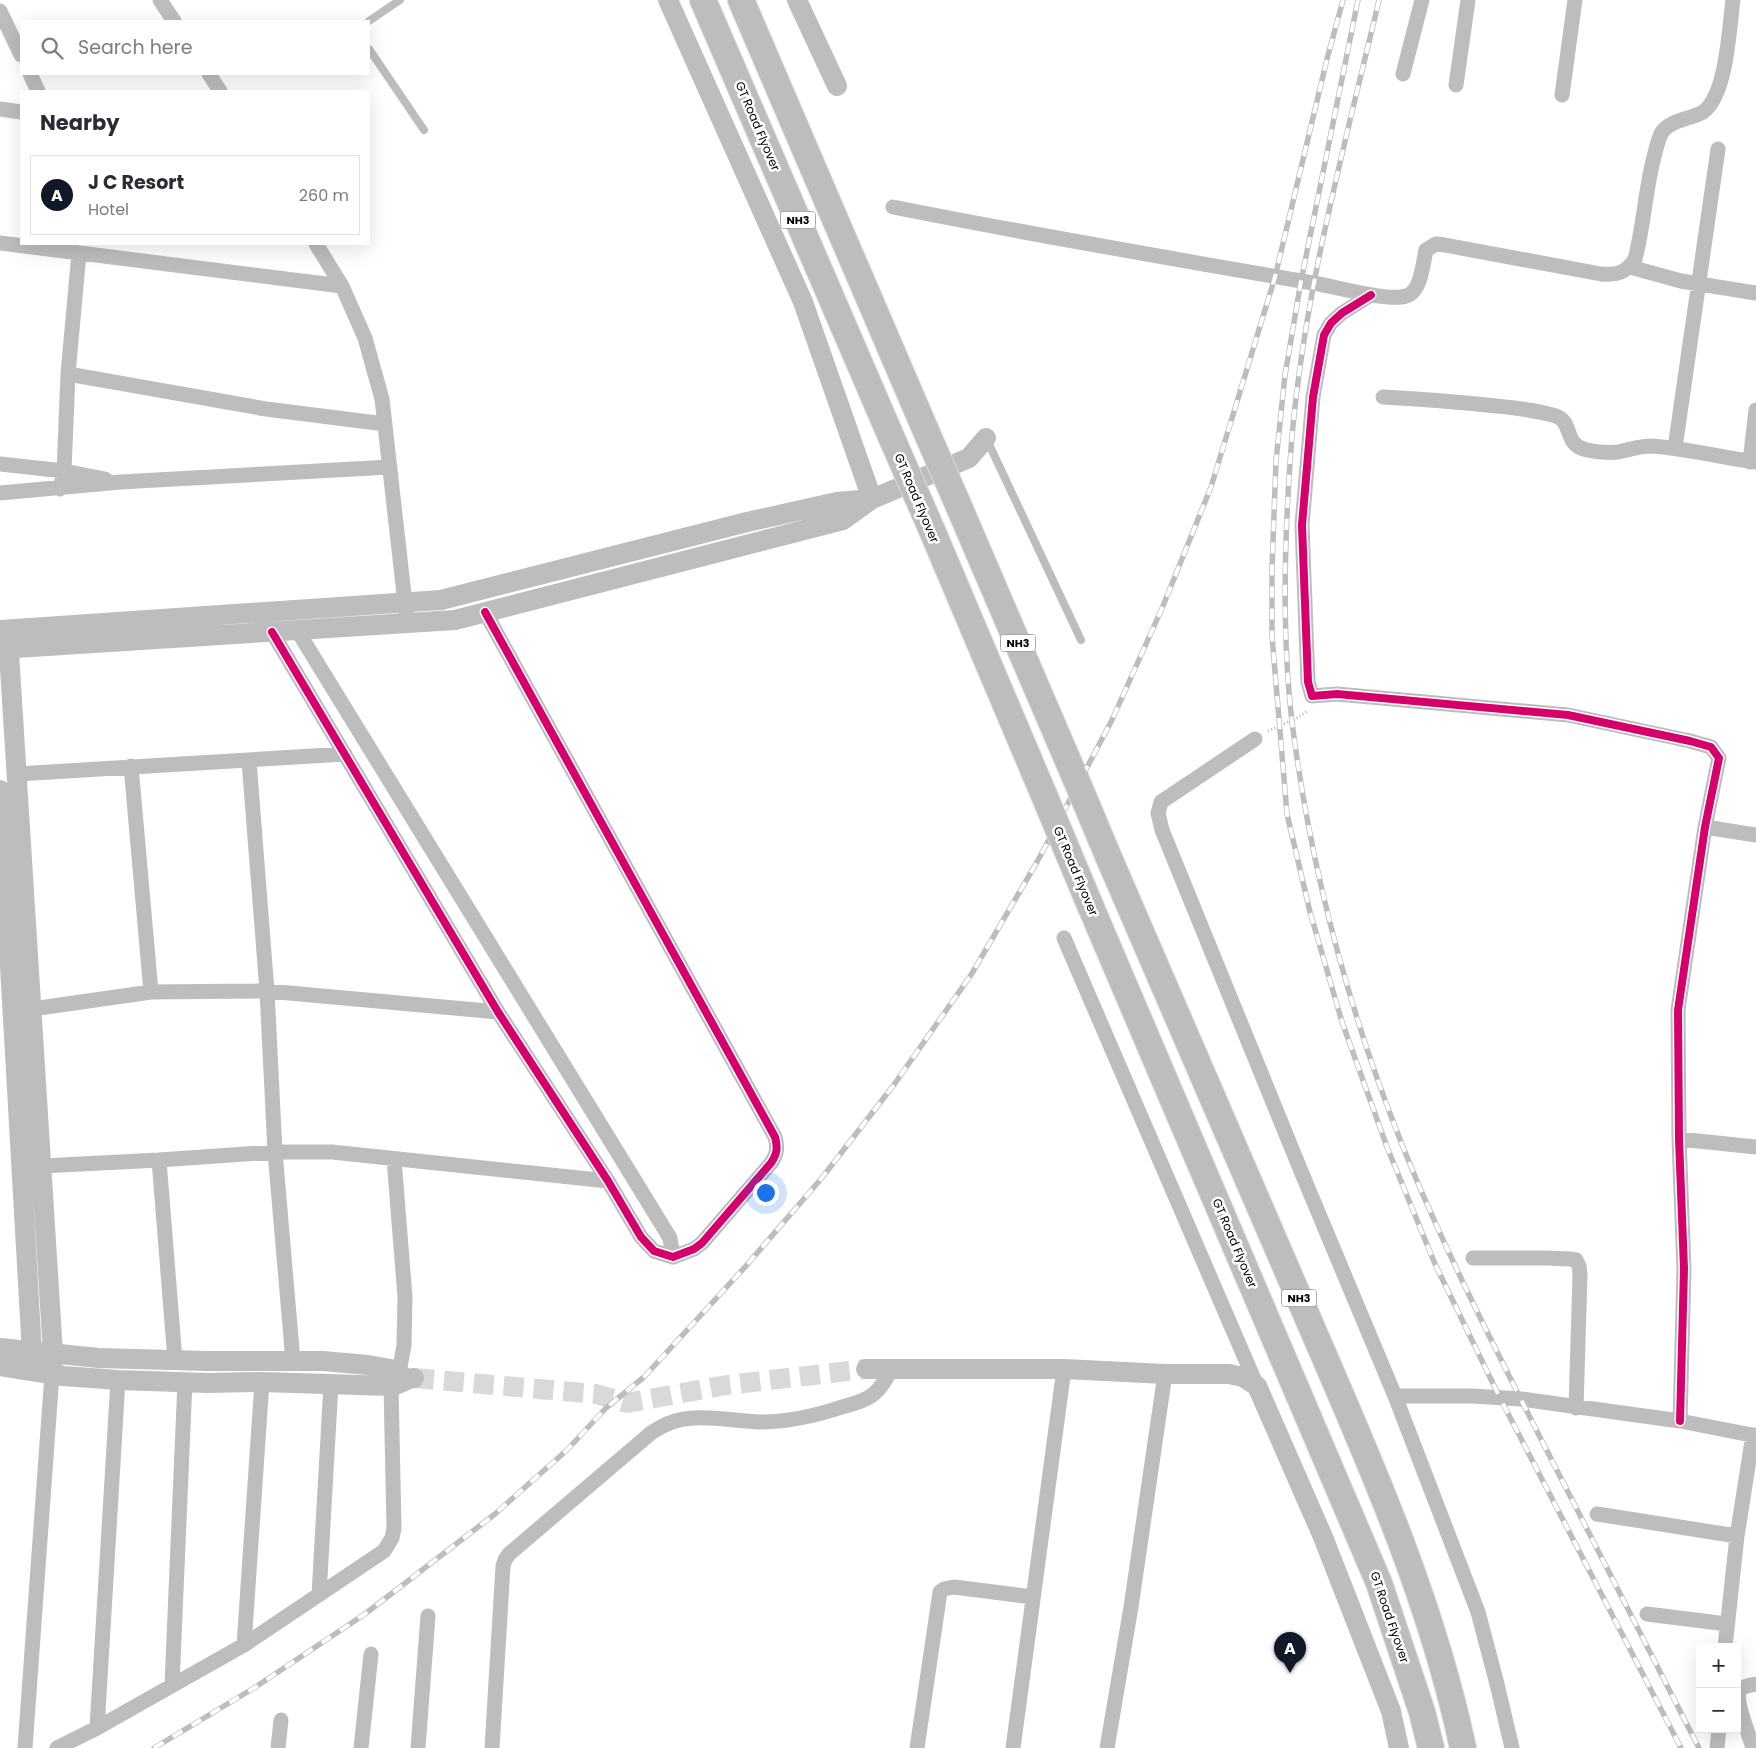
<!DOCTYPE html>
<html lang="en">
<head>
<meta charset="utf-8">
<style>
  :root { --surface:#fff; --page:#f7f7f7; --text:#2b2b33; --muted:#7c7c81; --line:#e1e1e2; --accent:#111827 }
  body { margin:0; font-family:Poppins,sans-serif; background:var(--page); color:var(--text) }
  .controls { position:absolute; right:15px; bottom:15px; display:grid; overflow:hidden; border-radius:0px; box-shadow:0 5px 20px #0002 }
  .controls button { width:45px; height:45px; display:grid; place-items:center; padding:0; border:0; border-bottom:1px solid var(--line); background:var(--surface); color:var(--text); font:25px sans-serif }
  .you { position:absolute; left:765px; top:1192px; width:18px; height:18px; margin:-12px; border:4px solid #fff; border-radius:50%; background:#1a73e8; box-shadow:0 0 0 8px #1a73e833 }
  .badge { display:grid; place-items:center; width:32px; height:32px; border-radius:50%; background:var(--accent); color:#fff; font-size:16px; font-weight:700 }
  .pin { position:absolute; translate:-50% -41px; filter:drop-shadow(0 1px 2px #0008) }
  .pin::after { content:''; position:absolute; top:26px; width:18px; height:15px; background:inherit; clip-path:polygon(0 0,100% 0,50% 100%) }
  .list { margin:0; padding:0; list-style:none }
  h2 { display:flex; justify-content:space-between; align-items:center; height:65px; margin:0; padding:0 20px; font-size:21px }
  h2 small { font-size:16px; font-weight:400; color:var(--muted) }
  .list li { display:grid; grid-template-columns:32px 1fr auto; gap:15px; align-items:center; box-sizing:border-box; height:80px; margin:0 10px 10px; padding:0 10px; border:1px solid var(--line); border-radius:0px }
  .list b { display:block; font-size:19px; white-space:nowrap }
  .list p { margin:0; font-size:16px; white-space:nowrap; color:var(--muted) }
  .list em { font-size:16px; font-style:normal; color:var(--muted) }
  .icon { flex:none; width:28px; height:28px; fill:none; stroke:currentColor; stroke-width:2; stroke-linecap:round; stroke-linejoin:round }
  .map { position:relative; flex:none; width:1756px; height:1748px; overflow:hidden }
  .search { position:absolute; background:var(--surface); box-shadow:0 5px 20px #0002; left:20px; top:20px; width:350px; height:55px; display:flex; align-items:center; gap:12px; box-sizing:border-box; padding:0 18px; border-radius:0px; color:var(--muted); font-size:19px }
  .panel { position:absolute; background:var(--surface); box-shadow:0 5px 20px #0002; left:20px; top:90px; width:350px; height:155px; border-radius:0px }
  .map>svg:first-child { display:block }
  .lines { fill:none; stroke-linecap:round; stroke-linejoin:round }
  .tertiary-tunnel { stroke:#d9d9d9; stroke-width:20; stroke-dasharray:20 10; stroke-linecap:butt }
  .trunk-casing { stroke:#dbdbdb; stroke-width:28 }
  .path { stroke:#b8b8b8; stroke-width:3; stroke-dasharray:1 2.5; stroke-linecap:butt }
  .service { stroke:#bdbdbd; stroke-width:8 }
  .minor { stroke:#bdbdbd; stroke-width:15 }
  .tertiary { stroke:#bdbdbd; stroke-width:20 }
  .trunk { stroke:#bdbdbd; stroke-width:26 }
  .rail-casing { stroke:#bdbdbd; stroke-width:5.5 }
  .rail { stroke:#fff; stroke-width:4; stroke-dasharray:11; stroke-linecap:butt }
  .trunk-bridge-casing { stroke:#dbdbdb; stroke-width:28; stroke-linecap:butt }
  .trunk-bridge { stroke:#bdbdbd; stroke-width:26 }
  .cycleway-casing { stroke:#fff; stroke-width:11 }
  .cycleway { stroke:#d6006c; stroke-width:8 }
  .labels { text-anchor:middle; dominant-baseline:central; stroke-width:5; stroke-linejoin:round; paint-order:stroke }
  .shield { fill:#fff; stroke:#4c4c4c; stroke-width:1 }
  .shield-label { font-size:11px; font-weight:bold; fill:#000 }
  .street-label { font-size:12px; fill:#000; stroke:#fff }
</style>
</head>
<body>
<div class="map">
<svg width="1756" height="1748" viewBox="0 0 1756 1748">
  <rect width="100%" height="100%" fill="#fff"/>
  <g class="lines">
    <!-- tertiary-tunnel -->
    <path class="tertiary-tunnel" d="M414,1378L596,1394L627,1403L727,1385L866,1369"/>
    <defs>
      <path id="trunk" d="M703,0L893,441
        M741,0L926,431
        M960,509L1075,777
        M931,528L1044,795
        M1109,858C1175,1010 1240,1162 1306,1314C1367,1455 1431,1597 1463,1748
        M1090,905L1379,1583L1422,1712L1431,1748"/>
    </defs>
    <!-- trunk casing -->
    <use href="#trunk" class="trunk-casing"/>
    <!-- path -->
    <path class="path" d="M1268,731L1299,717L1307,711"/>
    <!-- service -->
    <path class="service" d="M369,21L400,0
      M369,49L424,130
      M987,440L1081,640"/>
    <!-- minor -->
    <path class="minor" d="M160,0L174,21
      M0,11L21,55
      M30,74L38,91
      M209,74L220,91
      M1403,74L1422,0
      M1456,85L1468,0
      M1562,95L1575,0
      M0,109L21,112
      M893,207C1033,235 1173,259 1313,283C1334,286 1387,302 1406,296C1421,292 1423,263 1426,250L1436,244L1445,245L1601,274C1617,275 1626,273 1635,259C1644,225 1645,191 1654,157C1656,149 1658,139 1662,132C1670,120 1691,119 1703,112C1727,95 1729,28 1733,0
      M0,243L342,286
      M316,244L342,286L365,338L382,399L406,612
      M1630,267L1681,281L1756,293
      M1371,295L1342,313L1331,323L1324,335L1313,397L1302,525L1308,682L1312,696L1337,694L1568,715L1690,741L1711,747L1719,758L1705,827L1678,1010L1679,1139L1684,1269L1680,1421
      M68,374L266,409L385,424
      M1383,397C1421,399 1459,402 1496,406C1516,408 1537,410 1556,416C1574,423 1563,445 1587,450C1597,452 1608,453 1618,452C1630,450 1638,446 1651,446C1687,448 1721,458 1756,462
      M1675,448L1718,149
      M1750,462L1756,410
      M0,464L64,471L105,479
      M60,489L64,471L68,374L79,253
      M0,493L120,482L390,467
      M297,630L670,1238L673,1257
      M272,632L498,1012L608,1181L641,1237L654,1251L673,1257L694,1249L702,1243L771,1163C777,1154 778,1148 775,1137L485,612
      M1255,739L1161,802L1158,813L1162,830L1303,1176L1395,1396L1478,1612L1497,1684L1512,1748
      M249,761L267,991L275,1152L293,1361
      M131,766L151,992
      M17,774L345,754
      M1705,827L1756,835
      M1064,938L1257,1386
      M32,1009L151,992L267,991L498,1012
      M1679,1139L1756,1147
      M394,1159L405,1297L404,1345L399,1373
      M159,1160L175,1360
      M42,1166L159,1160L275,1152H332L608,1181
      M1473,1258H1547L1570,1259L1576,1260L1579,1266L1580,1274L1576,1408
      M1395,1396H1472L1521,1399L1680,1421L1756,1436
      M1597,1514L1737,1536
      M319,1595L331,1384
      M1647,1614L1727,1624
      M244,1645L262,1382
      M1725,1647L1737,1536L1753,1435
      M172,1685L185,1381
      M97,1728L118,1380
      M25,1748L52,1374
      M57,1748L97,1728L244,1645L384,1551L392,1538L394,1528L391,1386
      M278,1748L281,1720
      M361,1748L371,1654
      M418,1748L428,1616
      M492,1748L503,1566L505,1560L509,1554L651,1433C656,1430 662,1426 667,1424C695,1412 730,1421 759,1422C788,1422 815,1416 842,1407C852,1404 862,1402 871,1396C880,1390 886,1379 892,1369
      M917,1748L940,1592L944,1589L954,1587L1033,1597
      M1013,1748L1064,1369
      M1107,1748L1131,1607L1165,1374
      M1717,1748L1719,1729
      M1753,1748C1750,1737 1733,1698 1741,1689C1744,1686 1751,1685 1756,1684"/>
    <!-- tertiary -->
    <path class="tertiary" d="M668,0L803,302L872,499L969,458L986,438
      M797,0L837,86
      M0,630L441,600L747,522L837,502L872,499
      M8,637L53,1353L52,1374
      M0,649L455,620L843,520L872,499
      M0,790L33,1371
      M0,1348L99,1358L206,1361H323L368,1365L391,1369L406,1378
      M0,1366L63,1376L118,1380L207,1383L262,1382L391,1386C401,1385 404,1379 414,1378
      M866,1369H1064L1165,1374H1229L1243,1377L1257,1386L1323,1537L1391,1711L1399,1748"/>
    <!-- trunk -->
    <use href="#trunk" class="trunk"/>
    <defs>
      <path id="rail" d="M1358,0L1301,281L1285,375L1276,461L1272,569V636L1287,814L1310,912L1342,1022L1387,1147L1435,1264L1500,1398L1681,1748
        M1379,0C1343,153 1300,306 1290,463C1284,549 1282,637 1292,722C1310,865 1348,1008 1401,1142C1442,1245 1493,1344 1543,1443C1595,1545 1647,1646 1699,1748
        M154,1748L254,1688L365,1614L495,1514L567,1450L606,1408L644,1377L745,1267L821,1179L893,1086L971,975L1037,862L1112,720L1163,606L1211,487L1275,277L1327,59L1343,0"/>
    </defs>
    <!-- rail casing -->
    <use href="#rail" class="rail-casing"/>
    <!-- rail -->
    <use href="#rail" class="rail"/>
    <defs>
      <path id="trunk-bridge" d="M926,431L960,509
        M893,441L931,528
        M1075,777L1109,858
        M1044,795L1090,905"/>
    </defs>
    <!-- trunk-bridge casing -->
    <use href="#trunk-bridge" class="trunk-bridge-casing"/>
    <!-- trunk-bridge -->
    <use href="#trunk-bridge" class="trunk-bridge"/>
    <defs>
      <path id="cycleway" d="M1371,295L1342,313L1331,323L1324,335L1313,397L1302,525L1308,682L1312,696L1337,694L1568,715L1690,741L1711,747L1719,758L1705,827L1678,1010L1679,1139L1684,1269L1680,1421
        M272,632L498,1012L608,1181L641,1237L654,1251L673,1257L694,1249L702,1243L771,1163C777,1154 778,1148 775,1137L485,612"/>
    </defs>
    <!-- cycleway casing -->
    <use href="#cycleway" class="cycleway-casing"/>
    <!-- cycleway -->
    <use href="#cycleway" class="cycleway"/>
  </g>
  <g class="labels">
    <!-- shield labels -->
    <g class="shield">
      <rect x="780.5" y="211.5" width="35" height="17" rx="4"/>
      <rect x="1000.5" y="634.5" width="35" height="17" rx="4"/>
      <rect x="1281.5" y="1289.5" width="35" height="17" rx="4"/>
    </g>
    <g class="shield-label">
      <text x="798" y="220">NH3</text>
      <text x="1018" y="643">NH3</text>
      <text x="1299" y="1298">NH3</text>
    </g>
    <!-- street labels -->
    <g class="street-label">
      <text transform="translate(758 126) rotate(67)">GT Road Flyover</text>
      <text transform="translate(917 498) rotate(67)">GT Road Flyover</text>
      <text transform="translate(1076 871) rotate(67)">GT Road Flyover</text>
      <text transform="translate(1235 1243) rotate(67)">GT Road Flyover</text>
      <text transform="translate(1390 1617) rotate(71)">GT Road Flyover</text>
    </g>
  </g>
</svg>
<div class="controls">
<button>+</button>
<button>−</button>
</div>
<div class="you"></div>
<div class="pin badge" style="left:1290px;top:1673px">A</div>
<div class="search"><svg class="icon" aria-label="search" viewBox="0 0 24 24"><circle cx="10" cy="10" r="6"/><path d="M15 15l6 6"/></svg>Search here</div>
<section class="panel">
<h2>Nearby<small></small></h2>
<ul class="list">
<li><span class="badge">A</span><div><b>J C Resort</b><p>Hotel</p></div><em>260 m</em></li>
</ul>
</section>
</div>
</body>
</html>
